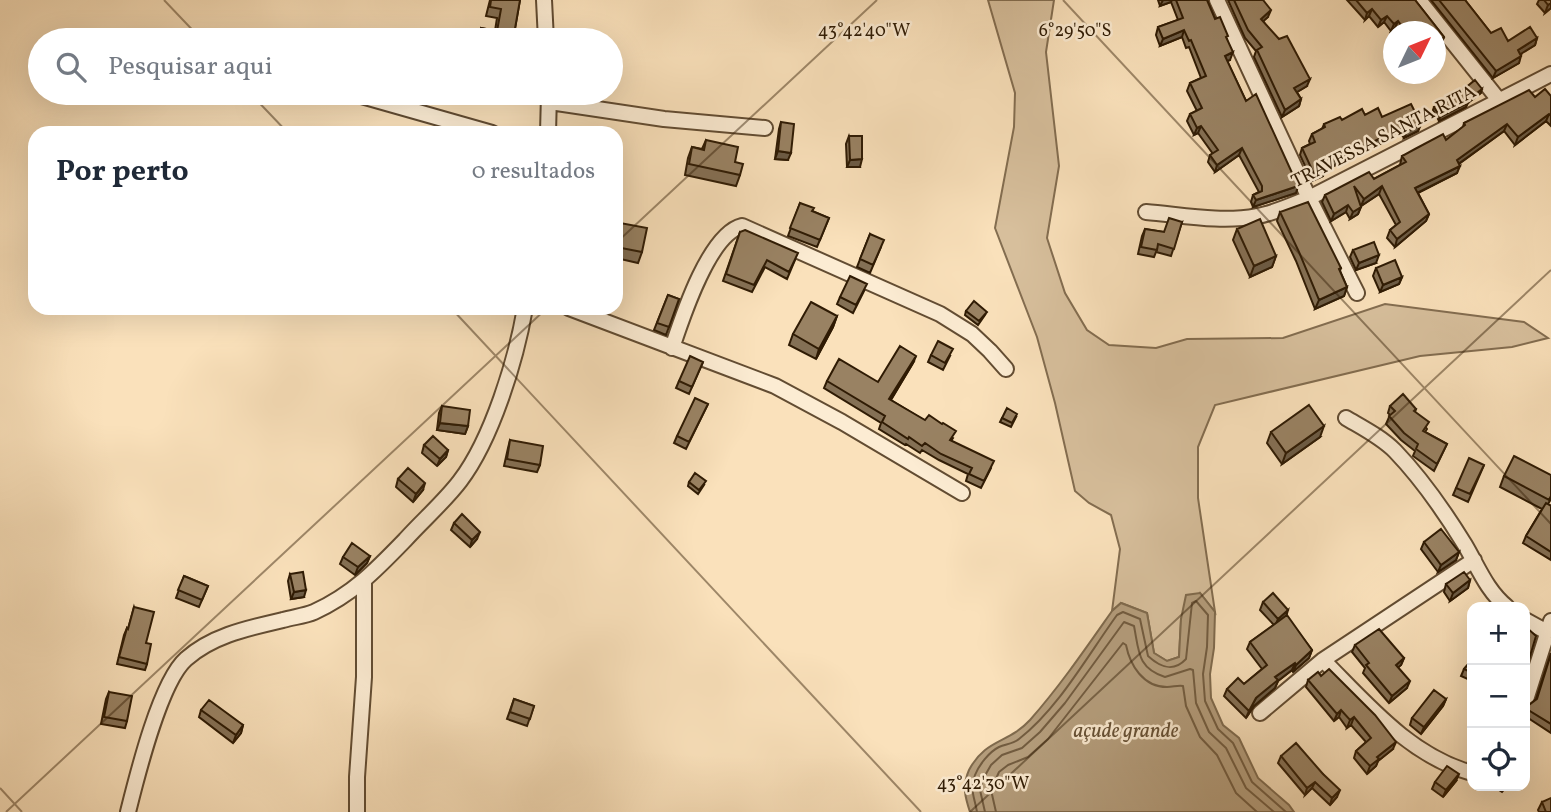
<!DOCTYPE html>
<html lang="pt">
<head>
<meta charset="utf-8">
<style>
  :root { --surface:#fff; --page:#f2f2f3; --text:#1f2937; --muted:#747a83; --line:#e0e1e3 }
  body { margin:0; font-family:Vollkorn,serif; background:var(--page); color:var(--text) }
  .controls { position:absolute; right:21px; bottom:21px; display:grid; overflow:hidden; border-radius:14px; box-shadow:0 7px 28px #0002 }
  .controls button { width:63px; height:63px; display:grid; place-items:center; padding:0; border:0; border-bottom:2px solid var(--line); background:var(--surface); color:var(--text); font:35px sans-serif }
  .compass { position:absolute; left:1383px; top:21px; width:63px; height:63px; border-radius:50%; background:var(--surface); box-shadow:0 7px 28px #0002; rotate:47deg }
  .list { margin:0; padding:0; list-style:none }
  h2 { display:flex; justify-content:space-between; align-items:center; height:91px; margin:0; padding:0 28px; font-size:30px }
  h2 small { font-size:23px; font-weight:400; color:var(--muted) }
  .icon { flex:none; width:38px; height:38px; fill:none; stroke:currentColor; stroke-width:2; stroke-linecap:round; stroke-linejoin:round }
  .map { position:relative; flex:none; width:1551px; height:812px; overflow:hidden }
  .search { position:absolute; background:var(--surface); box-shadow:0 7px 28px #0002; left:28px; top:28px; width:595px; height:77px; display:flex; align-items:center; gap:18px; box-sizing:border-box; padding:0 24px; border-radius:38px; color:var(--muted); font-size:26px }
  .panel { position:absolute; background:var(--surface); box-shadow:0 7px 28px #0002; left:28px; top:126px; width:595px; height:189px; border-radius:21px }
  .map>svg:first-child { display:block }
  .green { fill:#d7bf9c; stroke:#836d50; stroke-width:2 }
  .water { fill:#b59e7d; stroke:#7f6a4d; stroke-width:2 }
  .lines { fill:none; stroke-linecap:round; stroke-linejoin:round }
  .shore { stroke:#725c40; stroke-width:2 }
  .minor-casing { stroke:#624c32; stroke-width:18 }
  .minor { stroke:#fcecd3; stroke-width:14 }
  .wall { fill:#847055; stroke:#2f1b04; stroke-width:2 }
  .shaded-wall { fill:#6b5b45; stroke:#2f1b04; stroke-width:2 }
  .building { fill:#998263; stroke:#2f1b04; stroke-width:2 }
  .ticks { fill:none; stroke:#2f1b04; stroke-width:2; stroke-opacity:0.45 }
  .labels { text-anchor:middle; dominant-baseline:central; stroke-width:5; stroke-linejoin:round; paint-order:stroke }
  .street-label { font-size:19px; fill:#2f1b04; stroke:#fcecd3 }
  .water-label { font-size:21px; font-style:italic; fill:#654f34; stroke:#fcecd3 }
  .ticks-label { font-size:18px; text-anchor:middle; fill:#2f1b04; stroke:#fcecd3; stroke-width:5; stroke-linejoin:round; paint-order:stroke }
</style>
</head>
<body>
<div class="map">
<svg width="1551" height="812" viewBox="0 0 1551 812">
  <rect width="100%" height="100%" fill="#fae1bb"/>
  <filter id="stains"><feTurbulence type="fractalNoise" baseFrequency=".00286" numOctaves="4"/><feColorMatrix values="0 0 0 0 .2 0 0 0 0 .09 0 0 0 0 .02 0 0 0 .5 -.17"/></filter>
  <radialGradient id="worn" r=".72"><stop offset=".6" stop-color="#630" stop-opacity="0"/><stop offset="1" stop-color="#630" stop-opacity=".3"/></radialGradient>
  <!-- green -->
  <path class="green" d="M988,0H1054L1046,52L1059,166L1047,238L1065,293L1087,330L1109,345L1156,348L1187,339L1283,338L1385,304L1524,322L1548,338L1512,347L1420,356L1215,405L1198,447V498L1215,612L1200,593L1181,619L1179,657L1167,661L1154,653L1147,613L1121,603L1112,611L1120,549L1111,515L1089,503L1075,491L1055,403L1037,337L995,228L1014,127L1015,93Z"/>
  <!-- water -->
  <path class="water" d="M1200,593L1215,612L1214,648L1210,674L1211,698L1223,725L1239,738L1258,778L1289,805L1294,812H970C965,797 962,786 969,770C986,738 1008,744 1030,720C1060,686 1086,648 1112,611L1121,603L1147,613L1154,653L1167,661L1179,657L1181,619L1186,595Z"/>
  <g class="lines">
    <!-- shore -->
    <path class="shore" d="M977,812C975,798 969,790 975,775C979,765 989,752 999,747C1006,744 1013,744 1019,739C1058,709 1088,655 1117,615L1123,612L1140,619L1148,656C1160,667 1173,673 1186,659L1192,603L1196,601L1208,615L1207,647L1203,674L1205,701L1218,729L1233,743L1252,782L1286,812
      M985,812L980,790L983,779L991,765L1002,755L1022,748L1040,732L1065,703L1124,622L1134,626C1139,651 1137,668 1165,677L1190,669L1193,670L1196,703L1209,732L1226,748L1246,788L1274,812
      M996,812L991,790L999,772L1008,765L1028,757L1048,739L1123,643L1126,645C1130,665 1143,687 1167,687C1173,687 1178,685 1183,686L1186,706L1200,737L1217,755L1236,793L1257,812"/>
    <defs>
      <path id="minor" d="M544,0L546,40
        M1217,0L1309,198L1357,293
        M1419,0L1498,99
        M351,93L492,133
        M550,102L664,119L765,128
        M548,133L549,94
        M1146,212C1182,215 1221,223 1257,216C1275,213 1292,205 1309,198L1551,74
        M569,308L775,386L842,422L962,493
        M672,348C682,318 709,234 742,226L940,314L972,334L990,351L1006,369
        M1346,418C1363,428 1381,437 1395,451C1420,477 1446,514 1465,545C1478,567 1487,591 1507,607
        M1525,620L1547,632
        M1323,660C1367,704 1410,756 1472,773
        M1525,703L1551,621
        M1260,713L1323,660L1474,560
        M128,812C137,776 160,682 186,659C213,635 249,628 283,620C293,617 305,616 314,612C353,594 376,570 405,540C423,520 444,502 460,481C492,439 516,360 525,308
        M357,812V777L364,677V581"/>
    </defs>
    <!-- minor casing -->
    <use href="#minor" class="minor-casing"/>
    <!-- minor -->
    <use href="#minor" class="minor"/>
  </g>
  <!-- wall -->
  <path class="wall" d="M490,0H520L513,40H477L481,28L495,31L497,18L486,16Z
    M1158,0H1207L1215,19L1227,39L1230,60L1227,61L1246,101L1298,186L1296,193L1253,207L1251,202L1253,195L1259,192L1239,155L1215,172L1208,162L1210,155L1213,154L1198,133L1194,135L1187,121L1190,114L1197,111L1187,91L1190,83L1201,78L1189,47L1186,48L1182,37L1160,46L1156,35L1158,27L1178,20L1171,2L1160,6Z
    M1228,0H1263L1268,17L1263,21L1307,86L1297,92L1301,99L1299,106L1282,117L1254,57L1256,51L1245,38Z
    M1347,0H1415L1444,37L1441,44L1436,49V32H1398L1395,28L1391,31L1384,22L1378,27L1369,16L1365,20Z
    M1431,0H1465L1491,33L1508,41L1537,38L1535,45L1520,54L1519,63L1493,78Z
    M1539,0H1551V8L1545,13L1537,4Z
    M1481,93L1468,103L1466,107L1439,121L1433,110L1434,107Z
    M1551,96V126L1546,121L1515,145L1504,131L1459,164L1457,173L1418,193L1429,214L1426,221L1395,247L1387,238L1390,230L1396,225L1379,194L1361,206L1358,214L1350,219L1346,212L1331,221L1322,202L1325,195L1374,179L1400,165L1402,156L1446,140L1463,127L1464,123L1535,97Z
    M1365,115L1421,124L1418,131L1404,138L1401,134L1325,170L1323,176L1312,181L1300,155L1302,148L1310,144L1309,141L1312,134L1322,129L1324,124Z
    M781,122L788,160L775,159L779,129Z
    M849,136L860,167H847L846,144Z
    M706,140L735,162L740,175L736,186L685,175L688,158L692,147L702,149Z
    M800,203L812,211L829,218L817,247L788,236Z
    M1280,212L1341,268L1340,271L1347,287L1344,296L1315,309L1296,261L1277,221Z
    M616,218L642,252L638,263L616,258Z
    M1182,222L1171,256L1156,252L1154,257L1138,254L1142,236L1145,229L1164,232Z
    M1237,229L1276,256L1272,267L1250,277L1233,240Z
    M740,232L795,260L787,279L765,267L752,292L723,281Z
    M870,234L881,247L870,273L857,267Z
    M1353,250L1376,263L1356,270L1350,257Z
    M1376,268L1402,277L1399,284L1380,292L1373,276Z
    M864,291L853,313L837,304L840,297Z
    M668,295L679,299L666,335L654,330Z
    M966,311L985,315L978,325L965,315Z
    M837,316L833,327L816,359L789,345L793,334Z
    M931,355L950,356L943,370L928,362Z
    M703,362L689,394L676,388L679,381Z
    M913,363L891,400L953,438L951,441L991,468L981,488L966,481L968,474L939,460L922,450L920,453L906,444L905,445L879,429L881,423L824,388L827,381L878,382Z
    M708,404L686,449L674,443L677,436Z
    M442,406L468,426L465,434L437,430L439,413Z
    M1390,406L1416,409L1415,412L1427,429L1425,432L1447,444L1434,471L1413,456L1415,451L1401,440L1386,424L1390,415L1388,413Z
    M1016,417L1011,427L1000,422L1002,418Z
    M1271,432L1320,437L1282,464L1267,443Z
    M510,440L540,465L537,472L504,466L508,448Z
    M424,445L448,450L446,457L437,466L422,453Z
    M1484,465L1468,502L1453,495L1456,488Z
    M1551,475V499L1548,504L1551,506V560L1523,543L1526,536L1542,509L1500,487L1504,476Z
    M398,479L423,490L413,502L396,487Z
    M689,482L704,485L698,494L688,486Z
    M454,523L477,539L470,547L451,530Z
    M1424,542L1459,552L1456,560L1438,572L1421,549Z
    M370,556L367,563L355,575L340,564L343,557Z
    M290,574L304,597L291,599L288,581Z
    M184,576L208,586L199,607L176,598Z
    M1470,580L1468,588L1450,601L1444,592L1446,584Z
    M1263,602L1286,616L1312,650L1309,658L1293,672L1292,670L1278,681L1275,688L1254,706L1246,718L1224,696L1227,689L1244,684L1262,669L1247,649L1250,642L1274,625L1260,610Z
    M134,607L146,643L147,664L145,670L117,664L124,635L127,628L128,629Z
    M1355,645L1404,658L1401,665L1398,667L1407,688L1389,703L1363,673L1365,668L1352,652Z
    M1551,653V733L1525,716V704L1529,705L1536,699Z
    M1472,660V681L1461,676L1464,669Z
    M1308,680L1393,749L1378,761L1376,766L1367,774L1354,758L1356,751L1366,742L1351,725L1347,728L1339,717L1334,721L1306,687Z
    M109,692L127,721L125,728L101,724L106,699Z
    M514,699L534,706L527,726L507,719Z
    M1446,699L1443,706L1421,734L1410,725L1412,718Z
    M201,710L243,725L241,733L233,743L199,717Z
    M1472,753V763L1468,761Z
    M1281,756L1323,774L1337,797L1330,805L1312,788L1305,795L1278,763Z
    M1456,781L1443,797L1432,789L1435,782Z
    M1493,786H1507L1502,792Z
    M1542,802L1551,812H1539L1538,810Z"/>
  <!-- shaded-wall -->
  <path class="shaded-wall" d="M1163,0H1172L1171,2L1160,6Z
    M1551,3V8L1545,13L1548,5Z
    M1372,9L1369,16L1365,20L1367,13Z
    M1271,10L1268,17L1258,26L1261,19Z
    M1387,16L1384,22L1378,27L1381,20Z
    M1398,21L1395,28L1391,31L1394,24Z
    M1184,30L1182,37L1160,46L1163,39Z
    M1444,37L1441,44L1436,49V44Z
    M1537,38L1535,45L1516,57L1518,50Z
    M1233,52L1230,60L1222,63L1225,56Z
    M1521,56L1519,63L1493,78L1496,71Z
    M1310,79L1307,86L1292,95L1294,88Z
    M1482,89L1481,93L1467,103L1466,107L1439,121L1440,117L1467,101Z
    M1301,99L1299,106L1282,117L1285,110Z
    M1549,114L1546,121L1515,145L1518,137Z
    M1421,124L1418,131L1404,138L1407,131Z
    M1507,124L1504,131L1454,167L1457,160Z
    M1201,126L1198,133L1194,135L1197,128Z
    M1404,127L1401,134L1325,170L1323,176L1312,181L1314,174L1324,165Z
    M1242,148L1239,155L1215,172L1217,165Z
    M778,151L791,153L788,160L775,159Z
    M862,159L860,167H847L850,160Z
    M1460,166L1457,173L1413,195L1415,188Z
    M1298,186L1296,193L1253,207L1256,200Z
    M1382,186L1379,194L1361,206L1364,199Z
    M1348,205L1346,212L1331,221L1334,214Z
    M1361,207L1358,214L1350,219L1353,212Z
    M1429,214L1426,221L1395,247L1397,239Z
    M1379,255L1376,263L1356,270L1359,263Z
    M1276,256L1272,267L1250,277L1254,266Z
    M1402,277L1399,284L1380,292L1383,285Z
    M1347,287L1344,296L1315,309L1319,300Z
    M837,316L833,327L816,359L819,349Z
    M916,356L913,363L887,406L889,399Z
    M440,423L468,426L465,434L437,430Z
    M1324,426L1320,437L1282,464L1286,453Z
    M448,450L446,457L437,466L440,459Z
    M425,483L423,490L413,502L416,494Z
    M480,532L477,539L470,547L472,540Z
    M1459,552L1456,560L1438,572L1441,565Z
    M370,556L367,563L355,575L358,567Z
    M1470,580L1468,588L1450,601L1453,593Z
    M306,590L304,597L291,599L294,592Z
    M1288,610L1286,617L1275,626L1278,619Z
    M1312,650L1309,658L1293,672L1296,665Z
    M1404,658L1401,665L1393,672L1396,665Z
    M1295,663L1292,670L1278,681L1275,688L1254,706L1246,718L1249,711L1256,698L1275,677Z
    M1410,681L1407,688L1389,703L1392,696Z
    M1446,699L1443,706L1421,734L1424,727Z
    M1341,710L1339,717L1334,721L1337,714Z
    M1354,717L1351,725L1347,728L1350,720Z
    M243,725L241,733L233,743L236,735Z
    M1396,742L1393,749L1378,761L1376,766L1367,774L1370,766L1377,757Z
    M1459,774L1456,781L1443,797L1446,790Z
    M1315,782L1312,788L1305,795L1307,788Z
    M1340,790L1337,797L1330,805L1332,798Z"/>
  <!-- building -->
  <path class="building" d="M491,0H520L513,40H479L481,28L497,31L501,9L490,7Z
    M1176,0H1207L1215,19L1220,17L1228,36L1226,37L1233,52L1225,56L1246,101L1256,94L1298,186L1256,200L1253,195L1262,191V186L1242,148L1217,165L1210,155L1218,150L1201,126L1197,128L1190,114L1202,108L1190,83L1206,76L1191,40L1189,41L1184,30L1163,39L1158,27L1183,18Z
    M1234,0H1263L1271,10L1261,19L1279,39L1287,36L1310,79L1294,88L1301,99L1285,110L1257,50L1262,47L1248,30Z
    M1356,0H1415L1444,37L1436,44V32H1406L1398,21L1394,24L1387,16L1381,20L1372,9L1367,13Z
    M1439,0H1465L1491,33L1501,28L1508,41L1530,27L1537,38L1518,50L1521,56L1496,71Z
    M1544,0H1551V3L1548,5Z
    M1475,80L1482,89L1467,101L1468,103L1440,117L1434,107L1446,100L1448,102Z
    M1545,89L1551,96V116L1549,114L1518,137L1507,124L1457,160L1460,166L1415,188L1429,214L1397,239L1390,230L1400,222L1382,186L1364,199L1354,186L1361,207L1353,212L1348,205L1334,214L1325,195L1369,172L1374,179L1406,162L1402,156L1415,149L1443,134L1446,140L1465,125L1464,123L1529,90L1535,97Z
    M1411,104L1421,124L1407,131L1404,127L1324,165L1326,169L1314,174L1302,148L1315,142L1312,134L1325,127L1324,124L1340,117L1342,120L1362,109L1365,115L1378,108L1382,117Z
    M781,122L794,124L791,153L778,151Z
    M849,136H862V159L850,160Z
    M706,140L738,147L735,162L743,164L740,175L689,164L692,147L704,150Z
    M616,147L619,148L616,163Z
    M1308,202L1341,268L1339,269L1347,287L1319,300L1299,252L1280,212Z
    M800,203L814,208L812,211L829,218L820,240L790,228Z
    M616,218L621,219L620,223L647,228L642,252L616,247Z
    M1169,218L1182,222L1174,249L1158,244L1157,250L1141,247L1145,229L1164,232Z
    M1260,219L1276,256L1254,266L1237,229Z
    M745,230L798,253L789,272L767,260L754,285L726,274L740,232Z
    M870,234L884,240L873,265L860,259Z
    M1374,242L1379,255L1359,263L1353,250Z
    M1395,260L1402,277L1383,285L1376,268Z
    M850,276L867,284L856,305L840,297Z
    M668,295L679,299L669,327L657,323Z
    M974,301L987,312L979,321L966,311Z
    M811,302L837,316L819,349L793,334Z
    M938,341L953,349L945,363L931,355Z
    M900,346L916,356L889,399L925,420L929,415L942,424L943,423L956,431L950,440L994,461L984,481L969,474L972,468L941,454L925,443L922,446L909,437L908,439L882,422L885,416L827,381L839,359L878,382Z
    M690,356L703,362L692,387L679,381Z
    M1403,394L1416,409L1414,411L1429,422L1423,431L1447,444L1437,464L1416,449L1418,444L1404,433L1389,416L1395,411L1390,406Z
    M695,398L708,404L689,442L677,436Z
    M1309,405L1324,426L1286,453L1271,432Z
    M442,406L470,410L468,426L440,423Z
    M1007,408L1017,414L1012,423L1002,418Z
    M433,436L448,450L440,459L424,445Z
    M510,440L543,446L540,465L507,459Z
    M1514,456L1551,475V496L1549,500L1504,476Z
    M1469,458L1484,465L1470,494L1456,488Z
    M408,468L425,483L416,494L398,479Z
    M695,473L706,481L699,490L689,482Z
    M1546,503L1551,506V552L1526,536Z
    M462,514L480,532L472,540L454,523Z
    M1441,529L1459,552L1441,565L1424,542Z
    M352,543L370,556L358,567L343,557Z
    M303,572L306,590L294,592L290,574Z
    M1464,572L1470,580L1453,593L1446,584Z
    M184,576L208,586L202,600L178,590Z
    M1273,593L1288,610L1278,619L1263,602Z
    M134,607L154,612L146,643L151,644L147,664L119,657L127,628L128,629Z
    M1287,615L1312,650L1296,665L1295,663L1275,677L1278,680L1256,698L1249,711L1227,689L1238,678L1244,684L1267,665L1250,642Z
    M1525,626L1536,636L1525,673Z
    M1379,629L1404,658L1396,665L1410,681L1392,696L1366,665L1369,663L1355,645Z
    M1551,654V724L1525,708V704L1529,705L1537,699Z
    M1472,660V673L1464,669Z
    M1329,669L1375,715L1396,742L1377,757L1379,759L1370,766L1356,751L1371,738L1354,717L1350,720L1341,710L1337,714L1308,680L1318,672L1321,676Z
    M1434,690L1446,699L1424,727L1412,718Z
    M109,692L132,696L127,721L104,717Z
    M514,699L534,706L530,719L510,712Z
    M209,700L243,725L236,735L201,710Z
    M1296,743L1323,774L1340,790L1332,798L1315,782L1307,788L1281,756Z
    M1447,766L1459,774L1446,790L1435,782Z
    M1551,798V812H1546L1542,802Z"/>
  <!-- ticks -->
  <path class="ticks" d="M164,0L202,40M1063,0L1551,524M250,93L288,133M616,243L877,0M451,308L921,812M0,788L22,812M6,812L547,308M970,812L1551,270"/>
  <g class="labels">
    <!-- street labels -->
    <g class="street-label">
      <text transform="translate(1384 137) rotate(-27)">TRAVESSA SANTA RITA</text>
    </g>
    <!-- water labels -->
    <g class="water-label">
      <text x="1126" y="731">açude grande</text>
    </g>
  </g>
  <g class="ticks-label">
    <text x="864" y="36">43°42'40"W</text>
    <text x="1075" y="36">6°29'50"S</text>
    <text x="983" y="789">43°42'30"W</text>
  </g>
  <rect width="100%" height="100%" filter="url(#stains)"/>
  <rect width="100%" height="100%" fill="url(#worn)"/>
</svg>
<div class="controls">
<button>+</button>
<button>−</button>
<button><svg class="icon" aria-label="locate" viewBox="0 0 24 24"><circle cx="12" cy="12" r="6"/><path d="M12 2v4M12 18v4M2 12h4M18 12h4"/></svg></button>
</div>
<svg class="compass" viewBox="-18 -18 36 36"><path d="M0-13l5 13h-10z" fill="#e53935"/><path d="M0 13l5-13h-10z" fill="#747a83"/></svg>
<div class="search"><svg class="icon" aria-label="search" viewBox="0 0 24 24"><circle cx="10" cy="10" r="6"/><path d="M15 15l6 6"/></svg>Pesquisar aqui</div>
<section class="panel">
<h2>Por perto<small>0 resultados</small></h2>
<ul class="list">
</ul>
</section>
</div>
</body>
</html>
